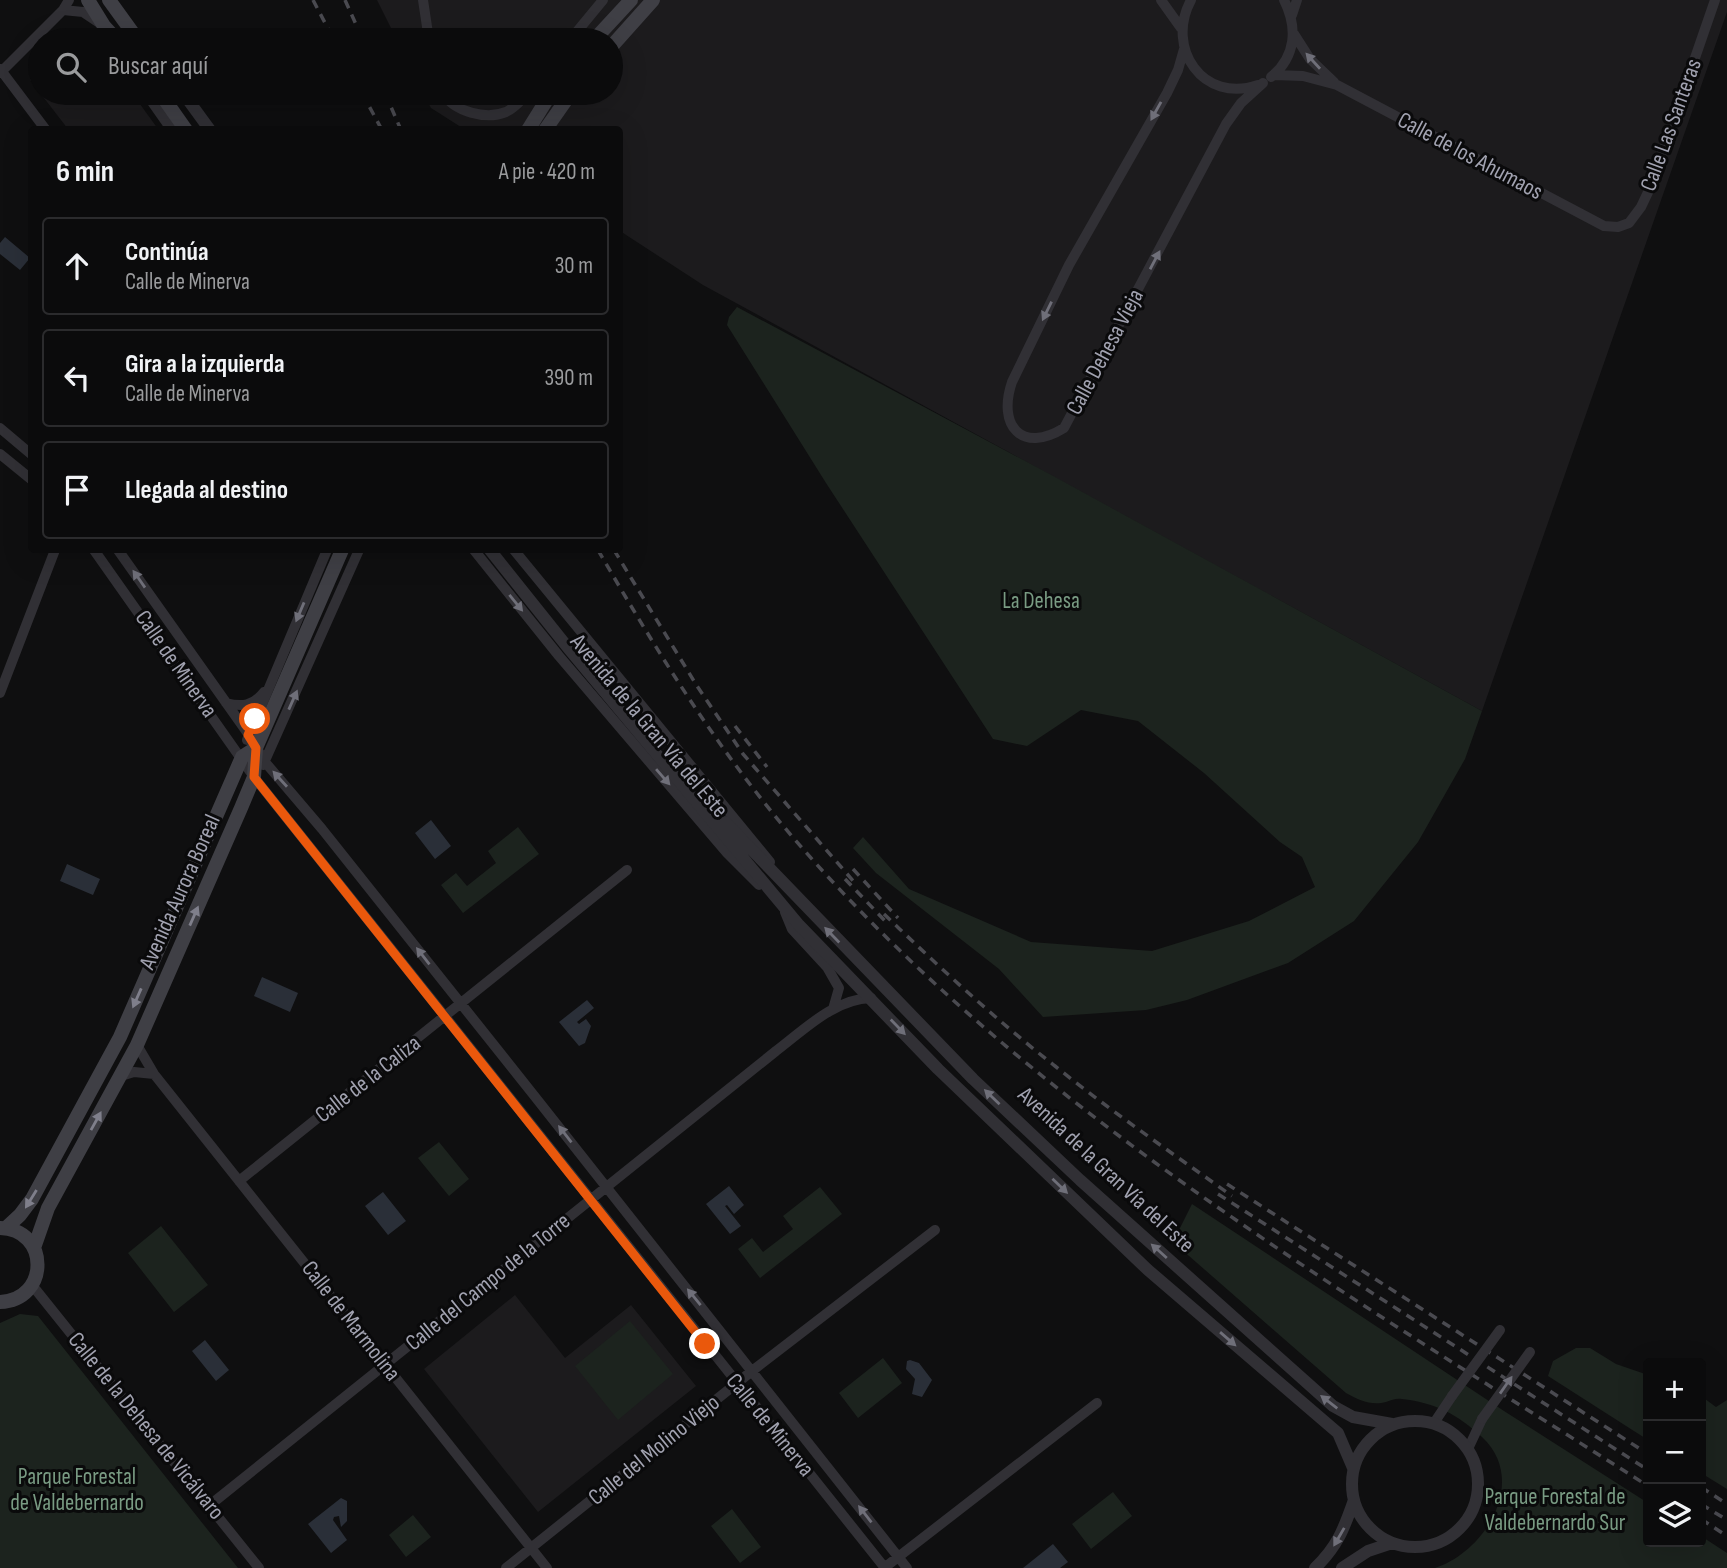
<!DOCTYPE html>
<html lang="es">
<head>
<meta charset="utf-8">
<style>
  :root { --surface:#0b0b0c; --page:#141415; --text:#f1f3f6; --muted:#9a9b9d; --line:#2b2b2d }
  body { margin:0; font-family:"Sofia Sans Condensed",sans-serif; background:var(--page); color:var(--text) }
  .controls { position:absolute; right:21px; bottom:21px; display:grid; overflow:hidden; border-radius:7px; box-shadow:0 7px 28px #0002 }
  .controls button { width:63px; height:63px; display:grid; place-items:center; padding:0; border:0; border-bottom:2px solid var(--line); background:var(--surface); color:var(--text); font:35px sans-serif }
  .stop { position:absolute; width:21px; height:21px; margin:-16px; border:5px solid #ea580c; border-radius:50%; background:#fff }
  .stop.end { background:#ea580c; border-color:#fff; box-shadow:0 2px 7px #0008 }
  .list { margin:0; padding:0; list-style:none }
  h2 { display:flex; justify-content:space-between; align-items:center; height:91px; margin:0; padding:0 28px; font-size:30px }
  h2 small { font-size:23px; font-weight:400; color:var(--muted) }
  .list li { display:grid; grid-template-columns:46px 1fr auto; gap:21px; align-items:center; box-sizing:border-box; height:98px; margin:0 14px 14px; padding:0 14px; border:2px solid var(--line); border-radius:7px }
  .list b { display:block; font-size:26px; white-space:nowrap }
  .list p { margin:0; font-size:23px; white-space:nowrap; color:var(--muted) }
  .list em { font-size:23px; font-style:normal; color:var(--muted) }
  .icon { flex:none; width:38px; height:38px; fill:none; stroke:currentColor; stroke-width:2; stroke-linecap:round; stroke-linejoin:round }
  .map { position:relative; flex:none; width:1727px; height:1568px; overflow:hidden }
  .search { position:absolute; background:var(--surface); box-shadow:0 7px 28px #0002; left:28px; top:28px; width:595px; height:77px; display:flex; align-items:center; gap:18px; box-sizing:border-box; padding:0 24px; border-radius:38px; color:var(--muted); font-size:26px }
  .panel { position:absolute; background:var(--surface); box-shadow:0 7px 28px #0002; left:28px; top:126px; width:595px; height:427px; border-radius:7px }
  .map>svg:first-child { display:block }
  .built { fill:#1c1b1d }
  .green { fill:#1c231e }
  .water { fill:#2a2f38 }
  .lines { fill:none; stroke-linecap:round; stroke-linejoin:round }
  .minor { stroke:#313035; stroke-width:10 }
  .tertiary { stroke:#313035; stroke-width:12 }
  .secondary { stroke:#3f3f45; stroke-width:14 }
  .rail { stroke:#4a4a50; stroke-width:3.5; stroke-dasharray:9 7; stroke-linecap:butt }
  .minor-bridge { stroke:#313035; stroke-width:10 }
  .oneway { fill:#6f6f79 }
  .oneway2 { fill:#7f7f8b }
  .route { stroke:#ea580c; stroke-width:9 }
  .labels { text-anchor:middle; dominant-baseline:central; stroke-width:6; stroke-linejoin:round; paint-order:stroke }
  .street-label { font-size:23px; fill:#a1a2b0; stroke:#0a0a0b }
  .park-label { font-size:23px; fill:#799b83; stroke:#0a0a0b }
</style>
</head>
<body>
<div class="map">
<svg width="1727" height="1568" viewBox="0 0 1727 1568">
  <rect width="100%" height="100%" fill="#0f0f10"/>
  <!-- built -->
  <path class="built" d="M377,0H1727V12L1482,711L703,285L620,231V130L464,129L431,108L423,93H611V40H397Z
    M40,52V93H132L158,129H68L30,80L29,68Z
    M515,1295L565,1358L631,1305L696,1386L538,1512L424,1369Z"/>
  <!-- green -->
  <path class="green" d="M737,307L1057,478L1482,711L1465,759L1418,842L1354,921L1288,963L1187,1000L1146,1010L1043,1017L999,969L876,873L853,848L863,837L909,889L1031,942L1152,951L1249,921L1315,887L1302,857L1280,842L1204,773L1138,721L1081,710L1027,746L993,739L826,483L727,325L729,317Z
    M518,827L539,854L463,913L441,885L456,873L467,886L496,863L488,851Z
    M439,1142L469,1179L449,1196L418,1158Z
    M820,1187L842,1214L760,1278L738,1249L752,1238L763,1252L793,1229L783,1216Z
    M1192,1204L1504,1411L1648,1503V1542H1701V1536L1727,1553V1568H1435C1485,1552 1529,1481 1482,1437C1457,1414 1436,1403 1402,1399C1396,1398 1392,1400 1386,1402C1371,1406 1359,1400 1346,1393L1173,1242Z
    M161,1226L208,1285L174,1312L128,1253Z
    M20,1314L38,1316L238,1568H0V1323Z
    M630,1321L673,1374L618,1420L575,1366Z
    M1576,1348H1590L1616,1364L1648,1375V1440L1548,1376L1553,1361Z
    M883,1358L902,1383L858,1418L839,1393Z
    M1701,1396L1716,1407L1727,1400V1489L1701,1473Z
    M1113,1492L1132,1516L1091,1549L1072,1524Z
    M732,1509L761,1547L740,1563L711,1526Z
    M413,1515L431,1537L406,1557L389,1535Z"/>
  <!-- water -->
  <path class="water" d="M5,237L30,258L20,270L0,254V243Z
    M431,820L451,846L435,859L415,833Z
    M67,864L100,879L93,895L60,881Z
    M262,977L298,993L290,1012L254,996Z
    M587,1000L594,1008L577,1022L579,1024L586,1019L591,1026L585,1043L579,1046L559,1022Z
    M729,1186L744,1205L734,1214L727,1205L725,1206L741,1226L730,1234L706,1204Z
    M383,1192L406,1221L388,1235L365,1206Z
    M205,1340L229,1370L216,1381L192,1351Z
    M910,1360L919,1363L932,1380L922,1397L912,1394L915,1379L906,1369L907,1361Z
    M341,1498L347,1501V1521L341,1527L339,1516L334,1517L333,1520L347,1540L331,1553L308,1524Z
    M1053,1544L1068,1562L1060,1568H1023Z"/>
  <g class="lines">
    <!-- minor -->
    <path class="minor" d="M423,0L429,40
      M1161,0L1181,28
      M1191,0C1165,48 1203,104 1258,85
      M63,10L83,12L101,24
      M1292,15L1297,0
      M1294,34L1310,59L1334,82
      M570,40L603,0
      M1184,49L1178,70L1167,93L1069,265L1012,382C997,426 1022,454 1064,428L1226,124L1241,103L1263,83
      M0,69L46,130
      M0,73L63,10L69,0
      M1274,75L1303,76L1337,85L1604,226L1618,227L1629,223L1641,207L1650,188L1715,0
      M1271,77C1296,57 1298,28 1284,0
      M443,93C454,112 486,120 506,112C515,108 521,100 528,93
      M0,428L32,455
      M0,454L32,480
      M94,550L254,777L885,1568
      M118,550L249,735L265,762L322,829L536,1098L907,1568
      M474,550L559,656L727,853L759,885
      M514,550L770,862
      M0,693L55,550
      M226,703C242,707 253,706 264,692
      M247,740L327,550
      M263,765L359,550
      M785,912L792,929L827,967L839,988L833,1009
      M137,1045L154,1074L547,1568
      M121,1076L134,1072L154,1074
      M239,1181L627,870
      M32,1285L259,1568
      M1434,1423L1452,1396
      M1468,1449L1482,1419
      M210,1505L776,1051C804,1030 834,999 871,998
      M506,1568L752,1371L935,1230
      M884,1568L1097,1403"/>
    <!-- tertiary -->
    <path class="tertiary" d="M147,93L173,130
      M183,93L210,130
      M490,550L569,649L799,925L938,1069L1148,1270L1338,1433L1353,1468
      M725,822L973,1079L1080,1180L1333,1406L1353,1417L1392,1424
      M1352 1484a63 63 0 1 1 126 0a63 63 0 1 1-126 0Z
      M1315,1568C1337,1547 1344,1529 1354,1500
      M1342,1568L1368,1551L1392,1543"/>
    <!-- secondary -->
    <path class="secondary" d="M88,0L104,26L117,40
      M109,0L138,40
      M594,40L631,0
      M611,47L653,0
      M160,93L186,130
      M528,130L551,93
      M545,130L571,93
      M0,1228C50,1229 50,1300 0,1302
      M6,1228L20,1215L32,1199L120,1037L242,757L256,748
      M34,1248L48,1208L137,1045L241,808L254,777L256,748L342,550"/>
    <!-- rail -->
    <path class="rail" d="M313,0L334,40
      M345,0L363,40
      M362,93L382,130
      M385,93L401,130
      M598,550C655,648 712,741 785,828C1018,1104 1347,1294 1648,1486
      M614,550L697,686L743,754L855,883
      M735,726L767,767
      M853,869L898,918
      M845,879L888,924
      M884,914C939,967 995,1019 1055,1066C1112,1112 1172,1153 1232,1196
      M1227,1184L1648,1454
      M1218,1194L1648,1470
      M1701,1487L1727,1504
      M1701,1504L1727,1520
      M1701,1519L1727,1536"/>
    <!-- minor-bridge -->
    <path class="minor-bridge" d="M1452,1396L1500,1330
      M1482,1419L1530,1352"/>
  </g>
  <!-- one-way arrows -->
  <defs><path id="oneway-solid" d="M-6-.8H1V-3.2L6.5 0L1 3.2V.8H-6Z" transform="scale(1.75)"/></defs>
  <g class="oneway">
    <use href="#oneway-solid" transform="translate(1313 61) rotate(-132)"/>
    <use href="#oneway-solid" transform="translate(1156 111) rotate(119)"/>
    <use href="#oneway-solid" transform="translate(1155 260) rotate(-62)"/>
    <use href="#oneway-solid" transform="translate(1047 311) rotate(116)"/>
    <use href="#oneway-solid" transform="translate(139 579) rotate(-125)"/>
    <use href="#oneway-solid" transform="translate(516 603) rotate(51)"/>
    <use href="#oneway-solid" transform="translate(300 612) rotate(113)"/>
    <use href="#oneway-solid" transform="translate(293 700) rotate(-66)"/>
    <use href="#oneway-solid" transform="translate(663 777) rotate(49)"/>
    <use href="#oneway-solid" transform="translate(280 779) rotate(-132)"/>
    <use href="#oneway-solid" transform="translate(832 935) rotate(-134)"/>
    <use href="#oneway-solid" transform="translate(423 956) rotate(-128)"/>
    <use href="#oneway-solid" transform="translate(898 1027) rotate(46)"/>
    <use href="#oneway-solid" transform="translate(992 1097) rotate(-136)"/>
    <use href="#oneway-solid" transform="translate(565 1134) rotate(-128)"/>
    <use href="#oneway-solid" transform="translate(1060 1186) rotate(44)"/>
    <use href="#oneway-solid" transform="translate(1159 1251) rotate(-138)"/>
    <use href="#oneway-solid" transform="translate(694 1297) rotate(-129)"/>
    <use href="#oneway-solid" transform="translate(1228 1339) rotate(41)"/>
    <use href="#oneway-solid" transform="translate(1506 1385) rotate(-55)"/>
    <use href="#oneway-solid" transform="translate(1329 1402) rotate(-142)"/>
    <use href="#oneway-solid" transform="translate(865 1514) rotate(-128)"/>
    <use href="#oneway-solid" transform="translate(1339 1537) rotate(120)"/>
  </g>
  <g class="oneway2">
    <use href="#oneway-solid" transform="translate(194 916) rotate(-66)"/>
    <use href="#oneway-solid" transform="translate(137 998) rotate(114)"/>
    <use href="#oneway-solid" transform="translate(96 1121) rotate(-61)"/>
    <use href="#oneway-solid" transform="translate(31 1199) rotate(122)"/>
  </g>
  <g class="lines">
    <!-- route -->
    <path class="route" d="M255,719L248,735L256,748L254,777L705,1344"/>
  </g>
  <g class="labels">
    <!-- street labels -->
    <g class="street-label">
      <text transform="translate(1671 125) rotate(-70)">Calle Las Santeras</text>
      <text transform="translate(1470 156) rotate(28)">Calle de los Ahumaos</text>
      <text transform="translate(1105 352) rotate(-62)">Calle Dehesa Vieja</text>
      <text transform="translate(176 664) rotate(55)">Calle de Minerva</text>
      <text transform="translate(649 726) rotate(50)">Avenida de la Gran Vía del Este</text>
      <text transform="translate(180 892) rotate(-66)">Avenida Aurora Boreal</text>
      <text transform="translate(368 1079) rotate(-38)">Calle de la Caliza</text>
      <text transform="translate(1106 1170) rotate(43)">Avenida de la Gran Vía del Este</text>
      <text transform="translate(488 1282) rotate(-39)">Calle del Campo de la Torre</text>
      <text transform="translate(351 1321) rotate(52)">Calle de Marmolina</text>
      <text transform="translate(770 1425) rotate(51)">Calle de Minerva</text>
      <text transform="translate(146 1426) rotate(51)">Calle de la Dehesa de Vicálvaro</text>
      <text transform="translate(654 1450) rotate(-39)">Calle del Molino Viejo</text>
    </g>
    <!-- park labels -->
    <g class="park-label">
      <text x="1041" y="601">La Dehesa</text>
      <text x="77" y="1477">Parque Forestal<tspan x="77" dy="26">de Valdebernardo</tspan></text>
      <text x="1555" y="1497">Parque Forestal de<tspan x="1555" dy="26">Valdebernardo Sur</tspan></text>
    </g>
  </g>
</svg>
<div class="controls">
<button>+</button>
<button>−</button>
<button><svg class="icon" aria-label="layers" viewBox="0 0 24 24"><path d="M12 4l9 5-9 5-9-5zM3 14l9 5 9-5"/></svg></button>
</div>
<div class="stop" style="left:255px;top:719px"></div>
<div class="stop end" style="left:705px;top:1344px"></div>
<div class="search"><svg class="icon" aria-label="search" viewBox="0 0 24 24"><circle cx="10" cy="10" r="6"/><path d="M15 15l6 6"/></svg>Buscar aquí</div>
<section class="panel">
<h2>6 min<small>A pie · 420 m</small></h2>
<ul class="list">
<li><svg class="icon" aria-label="ahead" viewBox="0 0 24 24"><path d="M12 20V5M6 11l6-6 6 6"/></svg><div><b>Continúa</b><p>Calle de Minerva</p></div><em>30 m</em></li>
<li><svg class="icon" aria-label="left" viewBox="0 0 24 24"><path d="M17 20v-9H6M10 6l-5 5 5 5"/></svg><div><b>Gira a la izquierda</b><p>Calle de Minerva</p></div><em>390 m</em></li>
<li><svg class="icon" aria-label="arrive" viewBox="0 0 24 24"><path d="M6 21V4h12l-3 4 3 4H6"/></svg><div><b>Llegada al destino</b></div></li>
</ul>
</section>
</div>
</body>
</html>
